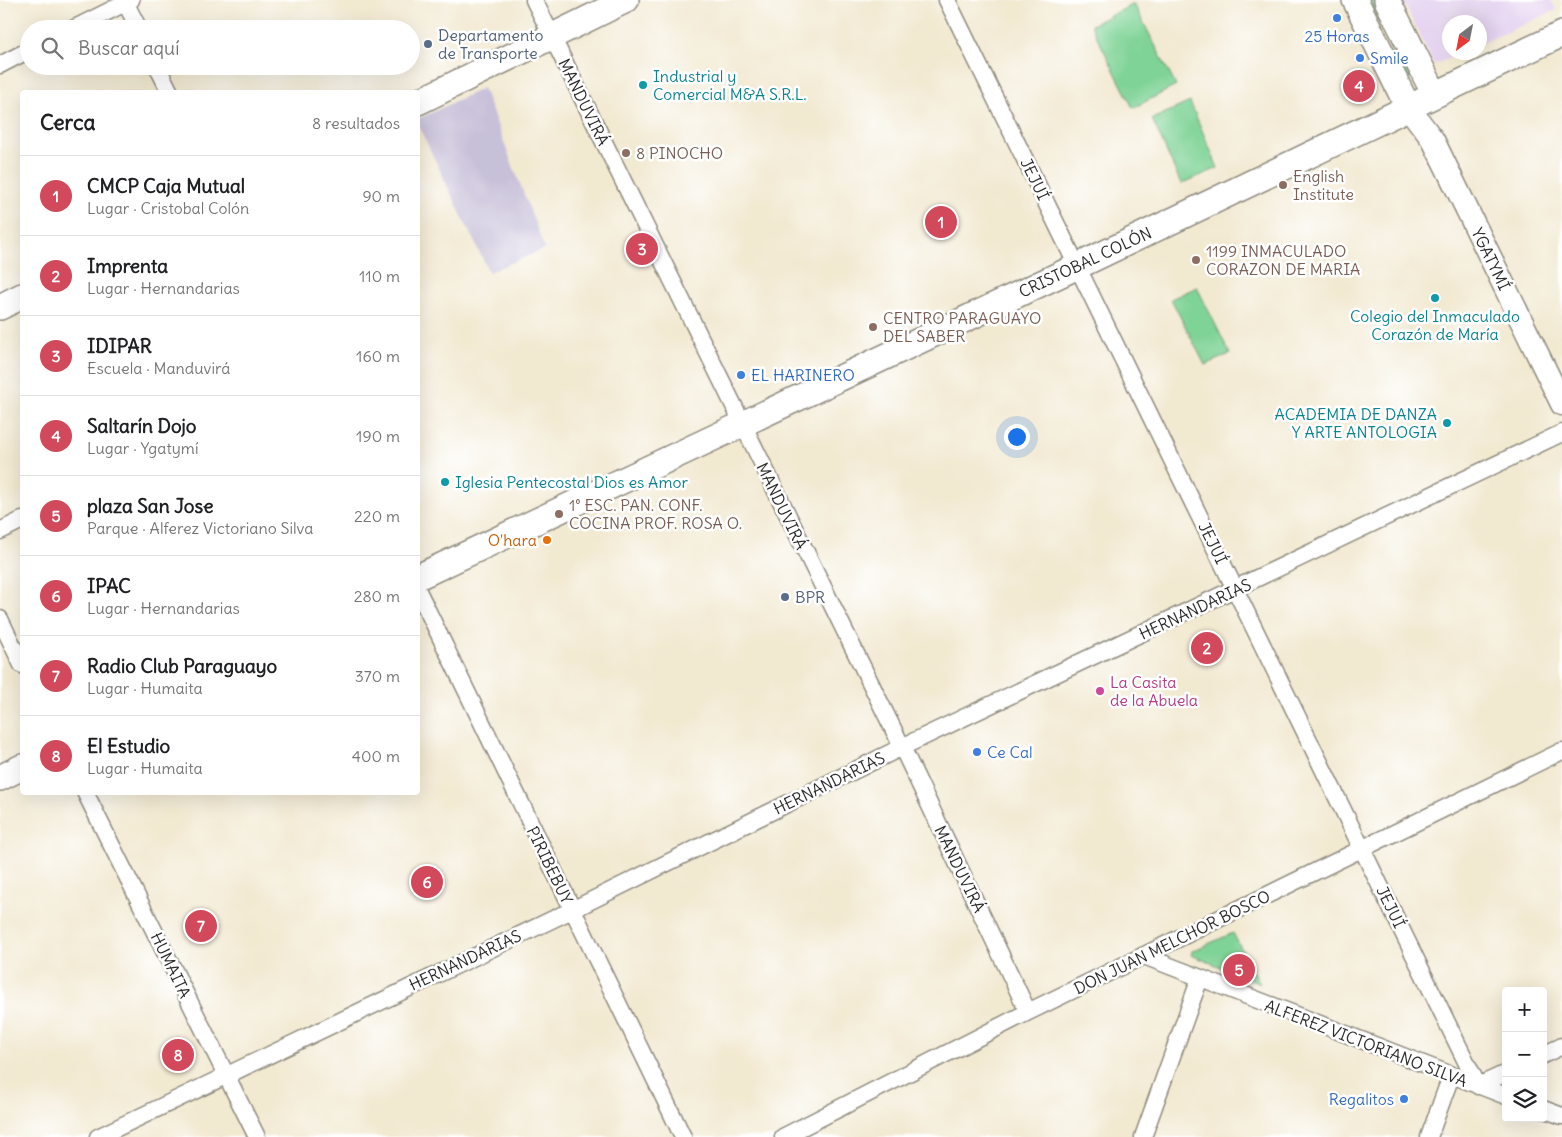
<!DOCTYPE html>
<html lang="es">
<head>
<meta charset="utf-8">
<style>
  :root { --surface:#fff; --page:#f6f6f6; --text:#202124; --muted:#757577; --line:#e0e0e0; --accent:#d1495b }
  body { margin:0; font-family:Delius,sans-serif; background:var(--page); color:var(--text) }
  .controls { position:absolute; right:15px; bottom:15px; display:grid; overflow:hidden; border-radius:5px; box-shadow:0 5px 20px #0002 }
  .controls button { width:45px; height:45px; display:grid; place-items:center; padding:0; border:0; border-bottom:1px solid var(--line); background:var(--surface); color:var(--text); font:25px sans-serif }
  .compass { position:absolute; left:1442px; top:15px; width:45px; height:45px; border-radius:50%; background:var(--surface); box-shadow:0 5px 20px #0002; rotate:212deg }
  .you { position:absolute; left:1016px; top:436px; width:18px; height:18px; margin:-12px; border:4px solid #fff; border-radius:50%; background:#1a73e8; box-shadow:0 0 0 8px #1a73e833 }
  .badge { display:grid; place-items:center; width:32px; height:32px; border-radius:50%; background:var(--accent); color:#fff; font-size:16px; font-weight:700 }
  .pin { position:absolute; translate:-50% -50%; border:2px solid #fff; box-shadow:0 1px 5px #0006 }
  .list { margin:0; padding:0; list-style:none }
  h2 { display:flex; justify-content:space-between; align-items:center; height:65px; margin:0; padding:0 20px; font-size:21px }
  h2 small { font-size:16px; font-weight:400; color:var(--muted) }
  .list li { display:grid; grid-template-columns:32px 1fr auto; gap:15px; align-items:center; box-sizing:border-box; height:80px; padding:0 20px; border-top:1px solid var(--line) }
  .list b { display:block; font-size:19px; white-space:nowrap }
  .list p { margin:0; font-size:16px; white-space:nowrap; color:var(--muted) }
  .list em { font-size:16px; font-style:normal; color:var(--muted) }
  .icon { flex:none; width:28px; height:28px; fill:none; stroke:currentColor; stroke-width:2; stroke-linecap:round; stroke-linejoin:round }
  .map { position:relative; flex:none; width:1562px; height:1137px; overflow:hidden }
  .search { position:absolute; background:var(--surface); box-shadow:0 5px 20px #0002; left:20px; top:20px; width:400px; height:55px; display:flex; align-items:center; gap:12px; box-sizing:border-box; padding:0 18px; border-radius:28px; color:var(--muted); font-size:19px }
  .panel { position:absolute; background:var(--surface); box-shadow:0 5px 20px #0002; left:20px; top:90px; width:400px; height:705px; border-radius:5px }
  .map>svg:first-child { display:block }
  .built { fill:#e5d3f1 }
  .industrial { fill:#c7c0d9 }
  .green { fill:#7fd396; stroke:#557f60 }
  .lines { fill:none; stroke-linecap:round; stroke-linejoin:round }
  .street-casing { stroke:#8e8a7e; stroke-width:19 }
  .secondary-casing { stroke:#8e8a7e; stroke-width:25 }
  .primary-casing { stroke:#8e8a7e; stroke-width:28 }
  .street { stroke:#fff; stroke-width:16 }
  .secondary { stroke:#fff; stroke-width:22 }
  .primary { stroke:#fff; stroke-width:25 }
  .shop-dot { fill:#3f7fe0; stroke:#fff; stroke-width:2 }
  .service-dot { fill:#5c6f8a; stroke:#fff; stroke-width:2 }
  .culture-dot { fill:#0f9aa8; stroke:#fff; stroke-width:2 }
  .education-dot { fill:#8d6e63; stroke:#fff; stroke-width:2 }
  .food-dot { fill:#e8710a; stroke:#fff; stroke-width:2 }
  .hotel-dot { fill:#d1479c; stroke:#fff; stroke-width:2 }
  .labels { text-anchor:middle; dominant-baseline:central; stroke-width:5; stroke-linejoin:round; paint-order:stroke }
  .service-label { font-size:16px; fill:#4e5e75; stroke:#fff; text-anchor:start }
  .shop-label { font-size:16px; fill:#366cbe; stroke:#fff; text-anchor:start }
  .culture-label { font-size:16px; fill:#0d838f; stroke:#fff; text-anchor:start }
  .street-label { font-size:16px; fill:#2b2b2b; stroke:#fff }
  .education-label { font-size:16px; fill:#785e54; stroke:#fff; text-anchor:start }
  .food-label { font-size:16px; fill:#c56008; stroke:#fff; text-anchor:end }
  .hotel-label { font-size:16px; fill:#b23c85; stroke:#fff; text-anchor:start }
</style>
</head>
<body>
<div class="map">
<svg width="1562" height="1137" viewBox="0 0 1562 1137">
  <rect width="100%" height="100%" fill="#fff"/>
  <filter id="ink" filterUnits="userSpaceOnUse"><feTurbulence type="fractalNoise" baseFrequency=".02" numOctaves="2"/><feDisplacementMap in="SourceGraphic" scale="10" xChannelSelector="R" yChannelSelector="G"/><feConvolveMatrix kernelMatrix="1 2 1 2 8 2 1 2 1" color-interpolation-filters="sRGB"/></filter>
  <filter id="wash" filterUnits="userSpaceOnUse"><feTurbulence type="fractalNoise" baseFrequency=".0096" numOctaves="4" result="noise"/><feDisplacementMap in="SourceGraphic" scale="20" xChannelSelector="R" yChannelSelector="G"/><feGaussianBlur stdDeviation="1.12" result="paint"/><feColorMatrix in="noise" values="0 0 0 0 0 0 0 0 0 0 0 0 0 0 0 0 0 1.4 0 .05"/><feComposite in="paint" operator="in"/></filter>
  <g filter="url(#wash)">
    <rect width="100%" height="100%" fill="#f2e9d1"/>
    <!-- built -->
    <path class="built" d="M1403,0H1551L1556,10L1480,44V22H1450V52L1461,53L1434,65Z"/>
    <!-- industrial -->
    <path class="industrial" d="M483,88L545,249L489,272L418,125V119Z"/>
    <!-- green -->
    <path class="green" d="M1368,0H1373L1411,77L1410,80L1407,79Z
      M1134,4L1176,86L1133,108L1091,25Z
      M1190,102L1218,168L1181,184L1152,119Z
      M1197,287L1230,354L1205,365L1171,299Z
      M1233,933L1260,983L1191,955L1192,951Z"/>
  </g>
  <g filter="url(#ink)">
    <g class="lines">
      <defs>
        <path id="street" d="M124,0L139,29
          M534,0L902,747L1028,1012
          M947,0L1478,1086
          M73,29L131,0
          M0,65L29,50
          M157,66L170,92
          M0,531L22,520
          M418,591L683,1137
          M0,619L22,665
          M85,792L257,1137
          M1144,956L1506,1096
          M1543,1055L1562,1046
          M1478,1086L1506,1073
          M1543,1109L1562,1116
          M98,1137L572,910L902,747L1562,433
          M783,1137L1028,1012L1562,751
          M1143,1137L1200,978
          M1429,1137L1451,1076"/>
        <path id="secondary" d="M1408,107L1433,140L1562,404"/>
        <path id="primary" d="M1355,0L1408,107
          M1387,0L1435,95
          M418,102L626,0
          M0,307L22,296
          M418,577L1078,266L1562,34
          M0,778L22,767"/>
      </defs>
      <!-- street casing -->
      <use href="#street" class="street-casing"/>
      <!-- secondary casing -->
      <use href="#secondary" class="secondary-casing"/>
      <!-- primary casing -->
      <use href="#primary" class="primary-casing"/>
      <!-- street -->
      <use href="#street" class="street"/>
      <!-- secondary -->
      <use href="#secondary" class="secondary"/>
      <!-- primary -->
      <use href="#primary" class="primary"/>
    </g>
  </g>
  <!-- markers -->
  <g class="shop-dot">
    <circle cx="1337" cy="18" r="5"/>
    <circle cx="1360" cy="58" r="5"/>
    <circle cx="741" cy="375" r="5"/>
    <circle cx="977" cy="752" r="5"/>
    <circle cx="1404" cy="1099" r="5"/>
  </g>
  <g class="service-dot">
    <circle cx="428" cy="44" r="5"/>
    <circle cx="785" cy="597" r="5"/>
  </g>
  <g class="culture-dot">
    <circle cx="643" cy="85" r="5"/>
    <circle cx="1435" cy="298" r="5"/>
    <circle cx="1447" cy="423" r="5"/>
    <circle cx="445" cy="482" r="5"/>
  </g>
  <g class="education-dot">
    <circle cx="626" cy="153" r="5"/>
    <circle cx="1283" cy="185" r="5"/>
    <circle cx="1196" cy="260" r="5"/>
    <circle cx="873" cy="327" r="5"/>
    <circle cx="559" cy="514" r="5"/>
  </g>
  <circle class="food-dot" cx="547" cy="540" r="5"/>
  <circle class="hotel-dot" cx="1100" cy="691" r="5"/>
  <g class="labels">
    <!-- service labels -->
    <g class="service-label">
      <text x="438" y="35">Departamento<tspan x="438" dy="18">de Transporte</tspan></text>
      <text x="795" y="597">BPR</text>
    </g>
    <!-- shop labels -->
    <g class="shop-label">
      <text x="1337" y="36" text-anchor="middle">25 Horas</text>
      <text x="1370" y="58">Smile</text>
      <text x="751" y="375">EL HARINERO</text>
      <text x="987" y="752">Ce Cal</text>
      <text x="1394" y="1099" text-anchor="end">Regalitos</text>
    </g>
    <!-- culture labels -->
    <g class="culture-label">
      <text x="653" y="76">Industrial y<tspan x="653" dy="18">Comercial M&amp;A S.R.L.</tspan></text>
      <text x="1435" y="316" text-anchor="middle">Colegio del Inmaculado<tspan x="1435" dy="18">Corazón de María</tspan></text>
      <text x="1437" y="414" text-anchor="end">ACADEMIA DE DANZA<tspan x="1437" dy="18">Y ARTE ANTOLOGIA</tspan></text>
      <text x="455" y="482">Iglesia Pentecostal Dios es Amor</text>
    </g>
    <!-- street labels -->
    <g class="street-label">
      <text transform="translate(584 102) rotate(64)">MANDUVIRÁ</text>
      <text transform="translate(1035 179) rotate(64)">JEJUÍ</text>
      <text transform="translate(1491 259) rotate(64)">YGATYMÍ</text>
      <text transform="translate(1085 262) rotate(-25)">CRISTOBAL COLÓN</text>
      <text transform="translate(782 506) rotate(64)">MANDUVIRÁ</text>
      <text transform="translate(1213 543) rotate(64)">JEJUÍ</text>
      <text transform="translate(1195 609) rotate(-25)">HERNANDARIAS</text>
      <text transform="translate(829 783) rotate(-26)">HERNANDARIAS</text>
      <text transform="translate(550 865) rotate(64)">PIRIBEBUY</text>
      <text transform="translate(960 869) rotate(64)">MANDUVIRÁ</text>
      <text transform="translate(1391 907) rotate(64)">JEJUÍ</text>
      <text transform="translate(1172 942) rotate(-26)">DON JUAN MELCHOR BOSCO</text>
      <text transform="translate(465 960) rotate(-25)">HERNANDARIAS</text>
      <text transform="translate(171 965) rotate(64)">HUMAITA</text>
      <text transform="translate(1366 1043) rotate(21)">ALFEREZ VICTORIANO SILVA</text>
    </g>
    <!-- education labels -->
    <g class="education-label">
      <text x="636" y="153">8 PINOCHO</text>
      <text x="1293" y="176">English<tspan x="1293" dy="18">Institute</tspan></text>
      <text x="1206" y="251">1199 INMACULADO<tspan x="1206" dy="18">CORAZON DE MARIA</tspan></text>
      <text x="883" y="318">CENTRO PARAGUAYO<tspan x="883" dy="18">DEL SABER</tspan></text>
      <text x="569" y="505">1° ESC. PAN. CONF.<tspan x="569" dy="18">COCINA PROF. ROSA O.</tspan></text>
    </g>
    <!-- food labels -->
    <g class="food-label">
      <text x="537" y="540">O'hara</text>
    </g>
    <!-- hotel labels -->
    <g class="hotel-label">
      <text x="1110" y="682">La Casita<tspan x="1110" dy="18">de la Abuela</tspan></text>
    </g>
  </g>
</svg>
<div class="controls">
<button>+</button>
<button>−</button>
<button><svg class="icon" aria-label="layers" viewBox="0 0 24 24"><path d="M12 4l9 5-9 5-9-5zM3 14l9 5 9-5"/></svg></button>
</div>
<svg class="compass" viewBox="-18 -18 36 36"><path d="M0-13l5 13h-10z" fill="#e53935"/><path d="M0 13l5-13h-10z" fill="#757577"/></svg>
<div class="you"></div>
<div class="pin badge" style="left:941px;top:222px">1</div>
<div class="pin badge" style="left:1207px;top:648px">2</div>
<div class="pin badge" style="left:642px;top:249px">3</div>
<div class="pin badge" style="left:1359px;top:86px">4</div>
<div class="pin badge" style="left:1239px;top:970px">5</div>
<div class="pin badge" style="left:427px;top:882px">6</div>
<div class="pin badge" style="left:201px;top:926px">7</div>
<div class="pin badge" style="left:178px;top:1055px">8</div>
<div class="search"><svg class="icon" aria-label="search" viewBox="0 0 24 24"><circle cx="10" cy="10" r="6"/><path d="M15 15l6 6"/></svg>Buscar aquí</div>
<section class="panel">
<h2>Cerca<small>8 resultados</small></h2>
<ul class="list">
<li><span class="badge">1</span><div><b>CMCP Caja Mutual</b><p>Lugar · Cristobal Colón</p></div><em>90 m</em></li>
<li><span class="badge">2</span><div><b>Imprenta</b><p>Lugar · Hernandarias</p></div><em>110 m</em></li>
<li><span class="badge">3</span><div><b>IDIPAR</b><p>Escuela · Manduvirá</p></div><em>160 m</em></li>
<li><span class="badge">4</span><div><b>Saltarín Dojo</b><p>Lugar · Ygatymí</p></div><em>190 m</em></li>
<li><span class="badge">5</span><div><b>plaza San Jose</b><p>Parque · Alferez Victoriano Silva</p></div><em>220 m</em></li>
<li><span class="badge">6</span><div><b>IPAC</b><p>Lugar · Hernandarias</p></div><em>280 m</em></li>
<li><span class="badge">7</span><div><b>Radio Club Paraguayo</b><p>Lugar · Humaita</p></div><em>370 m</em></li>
<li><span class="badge">8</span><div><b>El Estudio</b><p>Lugar · Humaita</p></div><em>400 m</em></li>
</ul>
</section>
</div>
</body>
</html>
